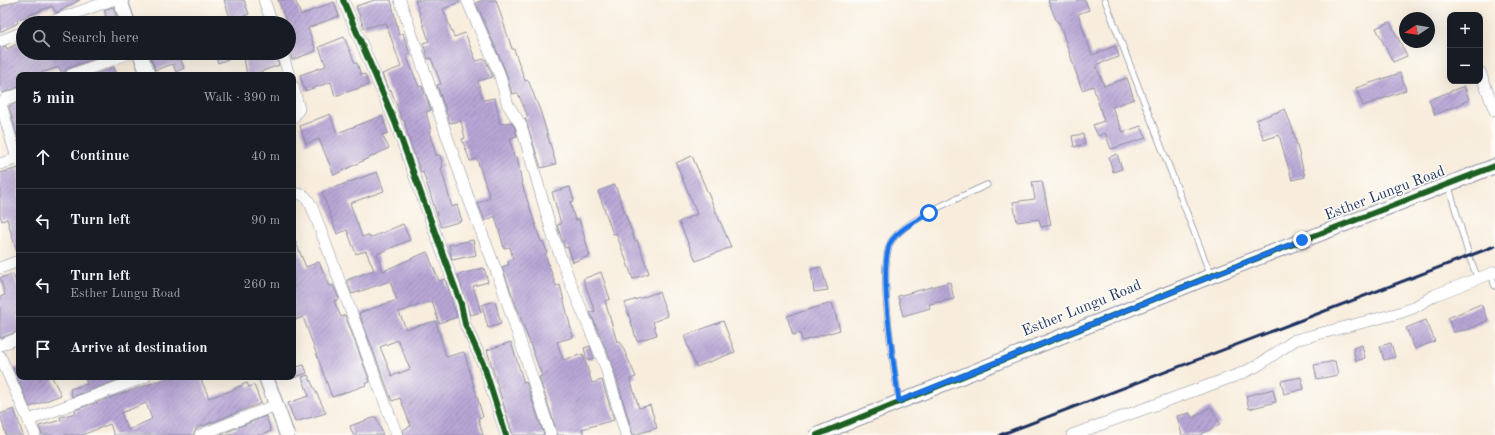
<!DOCTYPE html>
<html lang="en">
<head>
<meta charset="utf-8">
<style>
  :root { --surface:#171b24; --page:#20242c; --text:#f1f3f6; --muted:#9ea1a6; --line:#363941 }
  body { margin:0; font-family:"Old Standard TT",serif; background:var(--page); color:var(--text) }
  .controls { position:absolute; right:12px; top:12px; display:grid; overflow:hidden; border-radius:8px; box-shadow:0 4px 16px #0002 }
  .controls button { width:36px; height:36px; display:grid; place-items:center; padding:0; border:0; border-bottom:1px solid var(--line); background:var(--surface); color:var(--text); font:20px sans-serif }
  .compass { position:absolute; left:1399px; top:12px; width:36px; height:36px; border-radius:50%; background:var(--surface); box-shadow:0 4px 16px #0002; rotate:258deg }
  .stop { position:absolute; width:12px; height:12px; margin:-9px; border:3px solid #1a73e8; border-radius:50%; background:#fff }
  .stop.end { background:#1a73e8; border-color:#fff; box-shadow:0 1px 4px #0008 }
  .list { margin:0; padding:0; list-style:none }
  h2 { display:flex; justify-content:space-between; align-items:center; height:52px; margin:0; padding:0 16px; font-size:17px }
  h2 small { font-size:13px; font-weight:400; color:var(--muted) }
  .list li { display:grid; grid-template-columns:26px 1fr auto; gap:12px; align-items:center; box-sizing:border-box; height:64px; padding:0 16px; border-top:1px solid var(--line) }
  .list b { display:block; font-size:15px; white-space:nowrap }
  .list p { margin:0; font-size:13px; white-space:nowrap; color:var(--muted) }
  .list em { font-size:13px; font-style:normal; color:var(--muted) }
  .icon { flex:none; width:22px; height:22px; fill:none; stroke:currentColor; stroke-width:2; stroke-linecap:round; stroke-linejoin:round }
  .map { position:relative; flex:none; width:1495px; height:435px; overflow:hidden }
  .search { position:absolute; background:var(--surface); box-shadow:0 4px 16px #0002; left:16px; top:16px; width:280px; height:44px; display:flex; align-items:center; gap:10px; box-sizing:border-box; padding:0 14px; border-radius:22px; color:var(--muted); font-size:15px }
  .panel { position:absolute; background:var(--surface); box-shadow:0 4px 16px #0002; left:16px; top:72px; width:280px; height:308px; border-radius:8px }
  .map>svg:first-child { display:block }
  .building { fill:url(#building-hatch); fill-rule:evenodd }
  .lines { fill:none; stroke-linecap:round; stroke-linejoin:round }
  .service-casing { stroke:#8a8e9e; stroke-width:7 }
  .minor-casing { stroke:#8a8e9e; stroke-width:12 }
  .tertiary-casing { stroke:#8a8e9e; stroke-width:16 }
  .service { stroke:#fff; stroke-width:5.5 }
  .minor { stroke:#fff; stroke-width:11 }
  .tertiary { stroke:#fff; stroke-width:14 }
  .rail { stroke:#1b2f5e; stroke-width:3 }
  .cycleway-casing { stroke:#fdfcf7; stroke-width:8 }
  .cycleway { stroke:#1b5e20; stroke-width:6 }
  .route { stroke:#1a73e8; stroke-width:5 }
  .labels { text-anchor:middle; dominant-baseline:central; stroke-width:3; stroke-linejoin:round; paint-order:stroke }
  .street-label { font-size:15px; fill:#1b2f5e; stroke:#fdfcf7 }
</style>
</head>
<body>
<div class="map">
<svg width="1495" height="435" viewBox="0 0 1495 435">
  <defs>
    <pattern id="building-hatch" width="6" height="6" patternUnits="userSpaceOnUse"><rect width="6" height="6" fill="#b8a6d6"/><path d="M-1 1l2-2M0 6l6-6M5 7l2-2" fill="none" stroke="#9588b1"/></pattern>
  </defs>
  <rect width="100%" height="100%" fill="#fdfcf7"/>
  <filter id="ink" filterUnits="userSpaceOnUse"><feTurbulence type="fractalNoise" baseFrequency=".025" numOctaves="2"/><feDisplacementMap in="SourceGraphic" scale="8" xChannelSelector="R" yChannelSelector="G"/><feConvolveMatrix kernelMatrix="1 2 1 2 8 2 1 2 1" color-interpolation-filters="sRGB"/></filter>
  <filter id="wash" filterUnits="userSpaceOnUse"><feTurbulence type="fractalNoise" baseFrequency=".012" numOctaves="4" result="noise"/><feDisplacementMap in="SourceGraphic" scale="16" xChannelSelector="R" yChannelSelector="G"/><feGaussianBlur stdDeviation="0.9" result="paint"/><feColorMatrix in="noise" values="0 0 0 0 0 0 0 0 0 0 0 0 0 0 0 0 0 1.4 0 .05"/><feComposite in="paint" operator="in"/></filter>
  <g filter="url(#wash)">
    <rect width="100%" height="100%" fill="#f8eddd"/>
    <g id="blocks">
      <!-- building -->
      <path class="building" d="M19,0H80L56,13L52,6L17,20L18,23L0,32V7Z
        M224,0H244L249,14L242,17L245,23H234L233,20H231Z
        M278,0H295L301,15L334,2L339,16L308,28L316,51L292,60L289,46L295,44L289,28V23H287Z
        M375,0H391L399,35L403,33L410,54L406,55L419,87L422,86L431,110L426,112L431,131H429L436,155H440L443,167L441,168L452,207L457,205L462,221L441,227L423,172L421,173L409,139L404,120H402L391,90L389,91L382,74L401,67L386,23L364,28L356,6Z
        M415,0H460V2L443,9L454,37L465,33L476,61L485,59L493,77L478,81L483,100L495,98L500,124L511,122L515,128L517,136L510,138L514,157H517L522,184L541,242L543,241L547,253L545,254L556,286L560,285L573,337L557,342L563,360L583,354L592,383L602,380L614,420L582,429L584,435H558L539,377L542,376L502,267L509,265L508,261L513,259L510,247L504,248L495,216L485,221L478,203L490,198L477,159L470,161L462,139L465,138L461,121L450,123L437,85L441,84L431,58L428,59L423,43L429,41Z
        M483,0H496L512,49H514L525,81L528,80L541,113L556,164L541,168L525,118L528,117L518,93L512,94L505,70L476,3Z
        M1048,0H1085L1089,10L1078,14L1092,55L1115,46L1119,57L1096,65L1104,86L1127,78L1134,99L1112,107L1123,132L1141,126L1146,138L1111,149L1105,133L1098,136L1093,125L1104,121L1093,86L1082,90L1059,22H1057Z
        M113,7L118,23H108L104,10Z
        M1390,22L1407,56L1393,62L1376,28Z
        M344,37L355,63H357L361,75L365,74L368,85L335,96L331,82L305,91L300,75L326,66L319,47Z
        M23,41V53H109L69,68L62,74L59,67L40,73V75H19V87L2,93L0,89V48L6,46L7,49Z
        M157,53H178L184,68L176,72L173,64L155,70L150,55Z
        M214,53H241V54L218,63Z
        M243,53H275L279,65L252,75H247Z
        M114,67L117,75H92Z
        M1400,73L1406,90L1363,106L1356,88Z
        M1464,86L1469,100L1435,115L1429,100Z
        M19,102V138L18,139L9,106Z
        M1285,109L1293,130L1305,177L1292,180L1279,135L1264,140L1256,120Z
        M330,114L337,133L382,116L388,133L382,135L389,148L334,175L319,139L306,144L300,126Z
        M1083,134L1085,144L1074,147L1072,136Z
        M1117,154L1122,169L1113,172L1109,157Z
        M692,156L731,247L696,261L679,222L697,214L676,163Z
        M19,168V252H17L7,219L2,221L0,215V173Z
        M377,172L384,191L350,203L362,237L368,235L370,238L403,224L410,240L377,254L383,271L427,252L439,281L445,279L457,317L439,323L432,301L399,312L406,329L436,321L446,357L464,352L483,417L478,418L483,435H404L403,430L411,426L400,398L392,401L359,313L397,300L390,281L352,294L347,280L374,270L366,251L356,254L347,230L337,234L322,192ZM398,340L410,369L392,376L380,347Z
        M1042,181L1051,225L1041,227L1039,219L1017,222L1013,202L1035,199L1032,182Z
        M615,185L635,241L637,240L649,273L633,279L616,233L613,234L598,191Z
        M570,187L574,201L570,202L575,220L579,219L590,256L573,262L568,247L565,248L560,234L557,225L561,224L552,192Z
        M293,236L306,267L319,262L329,286L333,285L339,299L334,301L341,317L345,315L370,382L365,384L366,385L332,397L303,317L293,321Z
        M473,240L476,255L452,260L449,245Z
        M821,267L828,290L814,292L811,269Z
        M484,268L488,282L473,286L481,312L470,315L458,275Z
        M601,272L610,299L605,301L617,342L620,341L636,377L630,379L639,408L650,405L657,428L633,435L612,363L590,312L595,311L583,279Z
        M13,274L19,291V331L0,338V297L5,295L0,278Z
        M950,282L954,299L929,304L930,308L903,316L898,296Z
        M659,292L668,316L653,322L657,335L637,341L625,303Z
        M495,301L501,324L488,328L482,305Z
        M832,303L840,330L802,341L800,333L793,335L787,316Z
        M1481,304L1488,320L1470,329L1453,332L1448,318Z
        M1426,320L1435,341L1415,349L1406,328Z
        M723,321L735,352L696,367L684,336Z
        M511,342L524,383L526,382L544,435H513L487,350Z
        M1391,343L1395,357L1384,360L1380,346Z
        M1362,345L1365,358L1356,361L1353,348Z
        M590,346L594,358L587,360L584,348Z
        M1335,361L1338,375L1317,379L1314,365Z
        M304,365L307,373L293,378V368Z
        M19,367V377H52L61,395L30,407L13,369Z
        M308,375L326,413L295,422L288,403L309,396L302,377Z
        M85,377H123V378L72,397L70,389L87,384Z
        M170,377H200L209,398L236,389L235,388L247,383L249,387L254,385L261,403L197,428L193,435H114L110,424L82,435H42L39,426L61,420L60,417L76,413L75,410ZM146,403L152,419L128,430L121,413Z
        M1301,377L1304,389L1284,394L1281,381Z
        M1273,389L1276,402L1249,409L1246,396Z
        M1211,407L1220,424L1200,435H1182L1177,416L1190,413L1192,418Z
        M14,409L23,435H6L0,414Z
        M266,416L271,431L261,435H219Z
        M376,417L383,435H353L350,426Z"/>
    </g>
  </g>
  <g filter="url(#ink)">
    <use href="#blocks" fill-opacity="0" stroke="#8a8e9e" stroke-width="1"/>
    <g class="lines">
      <defs>
        <path id="service" d="M1105,0L1211,276
          M1448,184L1469,256L1478,279
          M1491,274L1495,286
          M899,401C894,369 877,267 891,242C903,220 963,196 987,185"/>
        <path id="minor" d="M264,0L272,23
          M343,0L395,122L461,304L465,324L484,366L506,435
          M400,0L468,197L501,283L551,435
          M467,0L499,73L508,105L521,125L553,236L570,282L605,365L626,435
          M48,23L112,0
          M0,41L23,32
          M282,53L289,75
          M1480,72L1495,111
          M71,75L130,53
          M293,86L299,109L293,118
          M17,159L1,104L6,99L19,94
          M0,164L19,158
          M293,194C304,193 307,197 312,207L397,435
          M0,268L19,261
          M0,345L19,338
          M0,356L35,435
          M29,420L145,377
          M200,435L276,405
          M1072,435L1240,374L1257,366L1295,340L1399,313L1413,308L1435,295L1495,272"/>
        <path id="tertiary" d="M120,0L128,23
          M140,53L148,75
          M266,377L287,435
          M817,435L1211,276L1495,166"/>
      </defs>
      <!-- service casing -->
      <use href="#service" class="service-casing"/>
      <!-- minor casing -->
      <use href="#minor" class="minor-casing"/>
      <!-- tertiary casing -->
      <use href="#tertiary" class="tertiary-casing"/>
      <!-- service -->
      <use href="#service" class="service"/>
      <!-- minor -->
      <use href="#minor" class="minor"/>
      <!-- tertiary -->
      <use href="#tertiary" class="tertiary"/>
      <!-- rail -->
      <path class="rail" d="M1000,435L1495,246"/>
      <defs>
        <path id="cycleway" d="M343,0L395,122L461,304L465,324L484,366L506,435
          M817,435L1211,276L1495,166"/>
      </defs>
      <!-- cycleway casing -->
      <use href="#cycleway" class="cycleway-casing"/>
      <!-- cycleway -->
      <use href="#cycleway" class="cycleway"/>
    </g>
  </g>
  <g class="lines" filter="url(#ink)">
    <!-- route -->
    <path class="route" d="M929,213C916,221 901,228 892,240C876,261 895,371 899,401L1302,240"/>
  </g>
  <g class="labels">
    <!-- street labels -->
    <g class="street-label">
      <text transform="translate(1385 194) rotate(-21)">Esther Lungu Road</text>
      <text transform="translate(1082 309) rotate(-22)">Esther Lungu Road</text>
    </g>
  </g>
</svg>
<div class="controls">
<button>+</button>
<button>−</button>
</div>
<svg class="compass" viewBox="-18 -18 36 36"><path d="M0-13l5 13h-10z" fill="#e53935"/><path d="M0 13l5-13h-10z" fill="#9ea1a6"/></svg>
<div class="stop" style="left:929px;top:213px"></div>
<div class="stop end" style="left:1302px;top:240px"></div>
<div class="search"><svg class="icon" aria-label="search" viewBox="0 0 24 24"><circle cx="10" cy="10" r="6"/><path d="M15 15l6 6"/></svg>Search here</div>
<section class="panel">
<h2>5 min<small>Walk · 390 m</small></h2>
<ul class="list">
<li><svg class="icon" aria-label="ahead" viewBox="0 0 24 24"><path d="M12 20V5M6 11l6-6 6 6"/></svg><div><b>Continue</b></div><em>40 m</em></li>
<li><svg class="icon" aria-label="left" viewBox="0 0 24 24"><path d="M17 20v-9H6M10 6l-5 5 5 5"/></svg><div><b>Turn left</b></div><em>90 m</em></li>
<li><svg class="icon" aria-label="left" viewBox="0 0 24 24"><path d="M17 20v-9H6M10 6l-5 5 5 5"/></svg><div><b>Turn left</b><p>Esther Lungu Road</p></div><em>260 m</em></li>
<li><svg class="icon" aria-label="arrive" viewBox="0 0 24 24"><path d="M6 21V4h12l-3 4 3 4H6"/></svg><div><b>Arrive at destination</b></div></li>
</ul>
</section>
</div>
</body>
</html>
